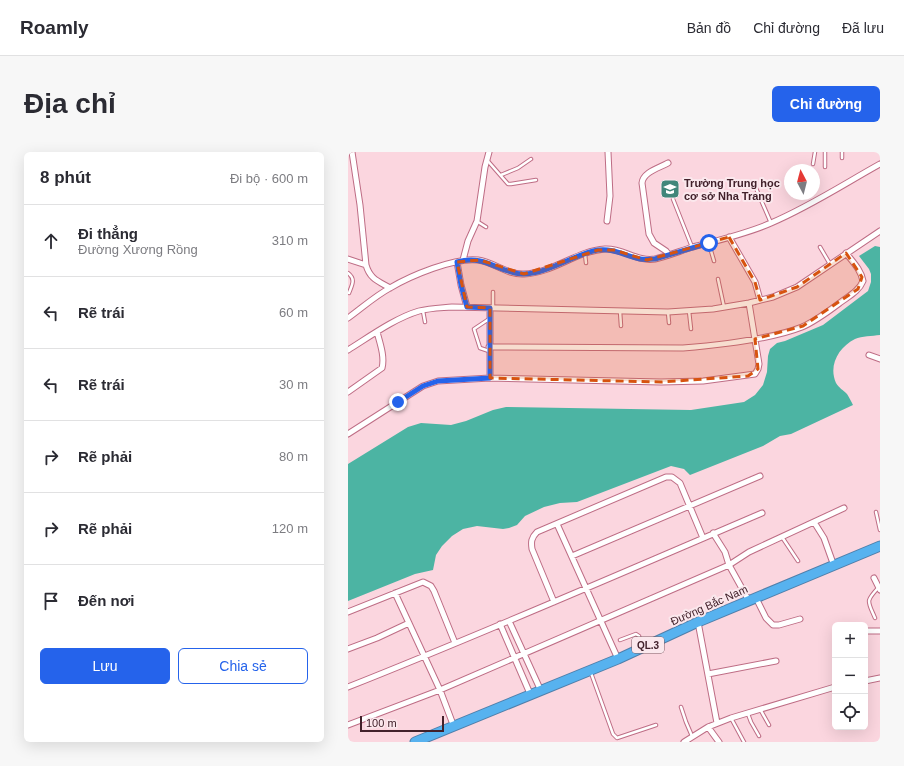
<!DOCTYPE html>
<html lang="vi">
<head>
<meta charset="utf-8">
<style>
  :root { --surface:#fff; --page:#f7f7f7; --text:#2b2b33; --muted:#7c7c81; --line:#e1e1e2; --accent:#2563eb }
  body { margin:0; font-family:Arial,sans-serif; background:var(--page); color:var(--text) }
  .controls { position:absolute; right:12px; bottom:12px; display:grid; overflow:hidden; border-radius:6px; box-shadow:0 4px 16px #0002 }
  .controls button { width:36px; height:36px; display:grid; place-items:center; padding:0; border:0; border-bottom:1px solid var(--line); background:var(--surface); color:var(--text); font:20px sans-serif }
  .compass { position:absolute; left:436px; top:12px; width:36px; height:36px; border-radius:50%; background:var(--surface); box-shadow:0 4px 16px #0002; rotate:353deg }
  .scale { position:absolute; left:12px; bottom:10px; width:84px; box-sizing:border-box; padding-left:4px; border:2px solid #42212b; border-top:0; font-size:11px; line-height:14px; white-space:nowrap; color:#42212b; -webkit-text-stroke:3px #fbe8ed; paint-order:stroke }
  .stop { position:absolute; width:12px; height:12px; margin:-9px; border:3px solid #2563eb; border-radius:50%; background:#fff }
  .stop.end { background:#2563eb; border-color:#fff; box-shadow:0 1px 4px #0008 }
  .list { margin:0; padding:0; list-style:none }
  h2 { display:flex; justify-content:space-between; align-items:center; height:52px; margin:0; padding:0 16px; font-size:17px }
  h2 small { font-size:13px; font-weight:400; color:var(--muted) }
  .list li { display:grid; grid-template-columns:26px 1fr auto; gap:12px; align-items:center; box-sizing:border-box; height:72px; padding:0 16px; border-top:1px solid var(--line) }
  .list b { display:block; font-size:15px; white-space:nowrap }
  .list p { margin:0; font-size:13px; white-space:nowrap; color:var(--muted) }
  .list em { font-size:13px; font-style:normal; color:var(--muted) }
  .actions { display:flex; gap:8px; padding:12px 16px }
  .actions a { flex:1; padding:9px 0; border:1px solid var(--accent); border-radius:6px; text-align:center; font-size:14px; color:var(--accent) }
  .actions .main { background:var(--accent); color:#fff }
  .icon { flex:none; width:22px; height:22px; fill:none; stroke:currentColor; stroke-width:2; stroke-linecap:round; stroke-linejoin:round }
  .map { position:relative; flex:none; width:532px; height:590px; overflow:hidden; border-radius:6px }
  header { display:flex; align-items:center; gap:24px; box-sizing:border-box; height:56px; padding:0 20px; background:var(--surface); border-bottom:1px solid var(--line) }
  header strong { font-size:19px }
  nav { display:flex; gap:22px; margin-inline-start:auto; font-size:14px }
  .intro { display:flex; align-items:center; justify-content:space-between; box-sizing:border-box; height:96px; padding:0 24px }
  h1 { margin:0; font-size:28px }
  .button { padding:10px 18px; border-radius:6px; background:var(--accent); color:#fff; font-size:14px; font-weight:700 }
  main { display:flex; gap:24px; padding:0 24px }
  aside { flex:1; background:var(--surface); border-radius:6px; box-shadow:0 4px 16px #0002 }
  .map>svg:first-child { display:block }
  .water { fill:#4cb4a3 }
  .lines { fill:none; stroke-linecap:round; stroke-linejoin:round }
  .lane-casing { stroke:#be6d85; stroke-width:4.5 }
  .street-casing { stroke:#be6d85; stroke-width:7 }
  .highway-casing { stroke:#507faa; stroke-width:11 }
  .lane { stroke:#fff; stroke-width:2.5 }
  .street { stroke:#fff; stroke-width:5 }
  .highway { stroke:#57b2ef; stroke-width:9 }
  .route { stroke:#2563eb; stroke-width:5 }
  .marked { fill:#d7530f; fill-opacity:0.2; stroke:#d7530f; stroke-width:3; stroke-dasharray:8 5; stroke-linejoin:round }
  .labels { text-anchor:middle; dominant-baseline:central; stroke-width:4; stroke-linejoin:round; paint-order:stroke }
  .shield { fill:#fbe8ed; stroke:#7a5d65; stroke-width:1 }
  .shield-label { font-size:10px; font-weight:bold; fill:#42212b }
  .poi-label { font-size:11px; font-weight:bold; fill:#42212b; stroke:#fbe8ed; text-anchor:start }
  .street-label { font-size:11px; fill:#42212b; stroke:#fbe8ed }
</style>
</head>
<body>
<header>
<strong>Roamly</strong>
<nav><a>Bản đồ</a><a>Chỉ đường</a><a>Đã lưu</a></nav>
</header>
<div class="intro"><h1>Địa chỉ</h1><a class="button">Chỉ đường</a></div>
<main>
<aside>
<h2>8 phút<small>Đi bộ · 600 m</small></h2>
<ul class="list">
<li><svg class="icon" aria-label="ahead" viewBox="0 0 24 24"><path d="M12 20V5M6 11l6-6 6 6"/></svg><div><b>Đi thẳng</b><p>Đường Xương Rồng</p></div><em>310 m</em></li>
<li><svg class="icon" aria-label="left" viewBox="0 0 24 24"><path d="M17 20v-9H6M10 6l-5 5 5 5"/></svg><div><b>Rẽ trái</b></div><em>60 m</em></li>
<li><svg class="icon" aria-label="left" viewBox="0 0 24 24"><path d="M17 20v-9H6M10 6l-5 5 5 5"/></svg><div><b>Rẽ trái</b></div><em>30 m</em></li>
<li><svg class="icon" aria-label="right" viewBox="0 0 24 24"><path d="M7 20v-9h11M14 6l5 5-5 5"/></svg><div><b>Rẽ phải</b></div><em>80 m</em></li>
<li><svg class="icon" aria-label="right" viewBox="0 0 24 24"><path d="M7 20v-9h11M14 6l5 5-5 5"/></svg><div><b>Rẽ phải</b></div><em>120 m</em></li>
<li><svg class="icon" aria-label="arrive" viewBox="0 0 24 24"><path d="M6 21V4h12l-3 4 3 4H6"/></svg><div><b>Đến nơi</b></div></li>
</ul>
<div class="actions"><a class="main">Lưu</a><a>Chia sẻ</a></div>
</aside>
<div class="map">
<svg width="532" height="590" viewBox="0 0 532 590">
  <rect width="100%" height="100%" fill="#fbd6df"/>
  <!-- water -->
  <path class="water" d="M527,94L532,95V183C524,184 514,184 507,187C491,195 480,213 488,231C491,236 495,238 499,242C501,245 503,249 505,253L443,282L432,284L415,294L342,323L336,317L323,314L229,350L212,351L196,355L177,364L169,373L161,376L155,377L129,374L115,377L104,384L94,394L88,403L85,418L67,422L0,449V312L60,275L73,271L103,273L118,269L145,258L158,255L343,258L396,250L407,243L415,233L419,220L420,204L422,197L429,191L437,189L475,173L520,139L523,130V122L521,117L511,104Z"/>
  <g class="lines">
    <defs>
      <path id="lane" d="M477,0V15
        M494,0V6
        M139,8L160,32H163L188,28
        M465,12L467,0
        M153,23L170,16L183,7
        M407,34L423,71
        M325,47L344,95
        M130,70L138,75
        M361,92L366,109
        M472,95L482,112
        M237,102L238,111
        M0,121C8,127 4,133 1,141
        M370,127L376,155
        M145,140V156
        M75,159L77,170
        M272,159L273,174
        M341,159L343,177
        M320,160L321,171
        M141,167L126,177L132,196L141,199
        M528,360L532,378
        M434,385L450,409
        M527,466C520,449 517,450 530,436
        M272,488L288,482L291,484L293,494
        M243,521L265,582L269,586L308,573
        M333,555L338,570L344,584
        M412,557L421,573
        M400,562L403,570L411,584
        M383,566L396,590"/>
      <path id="street" d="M4,0L12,53L18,113
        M320,11C311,16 295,20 294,31L301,82L306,91L318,99L321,103
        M259,69L262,44L260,0
        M381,85L407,130L412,148
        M0,107L18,113C22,127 30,129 42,136
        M115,108L120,89L129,69L137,15L141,0
        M109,110L113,133L119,155
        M0,166C14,156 27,144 42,136C62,124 107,105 130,108C146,110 159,123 176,122C205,121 228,99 257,97C275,96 289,110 307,107C320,104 332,99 345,95C371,88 398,82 423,71C461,55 496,32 532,12
        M141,195L335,196C371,193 421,188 454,175C468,169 481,159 493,150C501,144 511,139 515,129C513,118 505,110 498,101
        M0,198C21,185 47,166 71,159C82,156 93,156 104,155L320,160L365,157L401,151L425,145L449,135L532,79
        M521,203L532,207
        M142,226V156
        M0,240L34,216C37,205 32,191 29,180
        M0,282L75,234L90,229L142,226L313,230L355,229L407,222L410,217L411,212L401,151
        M466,370L476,386L486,414
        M209,372L270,507
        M365,381L377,400L381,413L401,449
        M224,404L412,324
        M526,426L532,438
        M47,441L92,538L106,575
        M408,446L418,466L425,473H431L452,467
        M206,450L184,397C183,390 183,386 189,380L318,325H324L332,331L355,386
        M0,460L75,430L83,434L86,439L107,491
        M161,469L193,539
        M350,470L369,571
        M152,472L183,544
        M517,479H532
        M0,497L29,486L61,471
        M360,522L428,509
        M517,529L532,526
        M0,535C139,480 276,420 414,361
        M0,573L92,538L381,413L401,400L496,356
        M360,575L371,590
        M336,590L360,575L383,566L487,535"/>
      <path id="highway" d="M67,590L270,507L350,470L532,394"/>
    </defs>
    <!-- lane casing -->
    <use href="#lane" class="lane-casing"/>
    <!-- street casing -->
    <use href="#street" class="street-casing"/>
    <!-- highway casing -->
    <use href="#highway" class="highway-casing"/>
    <!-- lane -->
    <use href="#lane" class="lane"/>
    <!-- street -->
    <use href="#street" class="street"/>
    <!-- highway -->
    <use href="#highway" class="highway"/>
  </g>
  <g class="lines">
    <!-- route -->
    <path class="route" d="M50,250L75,234L90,229L142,226V156L119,155L113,133L109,110C138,102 148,120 174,122C198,123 226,102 250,98C266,96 277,104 292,107C297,108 302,107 307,107L361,91"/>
  </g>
  <!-- marked area -->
  <path class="marked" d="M381,85L407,130L412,148L449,135L498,101L514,125L510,137L455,174L407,187L410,217L400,224L313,230L142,226V156L119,155L109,110L132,108L176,122L250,98H266L299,108Z"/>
  <!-- icons -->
  <defs>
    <symbol id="school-square" viewBox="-11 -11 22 22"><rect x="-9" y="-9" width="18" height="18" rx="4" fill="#41867a" stroke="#fbe8ed"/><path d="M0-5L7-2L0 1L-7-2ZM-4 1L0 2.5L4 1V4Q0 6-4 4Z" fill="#fff"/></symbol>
  </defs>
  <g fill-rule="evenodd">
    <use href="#school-square" x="311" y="26" width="22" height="22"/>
  </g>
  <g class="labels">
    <!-- shield labels -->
    <rect class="shield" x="284" y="485" width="32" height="16" rx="3"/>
    <g class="shield-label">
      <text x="300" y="493">QL.3</text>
    </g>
    <!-- poi labels -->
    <g class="poi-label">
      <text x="336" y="31">Trường Trung học<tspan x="336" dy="13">cơ sở Nha Trang</tspan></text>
    </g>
    <!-- street labels -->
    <g class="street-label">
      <text transform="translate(361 453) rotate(-24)">Đường Bắc Nam</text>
    </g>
  </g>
</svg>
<div class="controls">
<button>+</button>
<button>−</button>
<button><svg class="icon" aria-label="locate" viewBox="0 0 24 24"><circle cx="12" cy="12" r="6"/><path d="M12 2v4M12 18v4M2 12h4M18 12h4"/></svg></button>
</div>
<svg class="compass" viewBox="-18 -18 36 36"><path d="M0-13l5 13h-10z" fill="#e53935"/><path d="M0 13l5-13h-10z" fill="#7c7c81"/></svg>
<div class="scale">100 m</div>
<div class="stop" style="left:361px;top:91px"></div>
<div class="stop end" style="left:50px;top:250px"></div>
</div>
</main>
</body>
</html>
